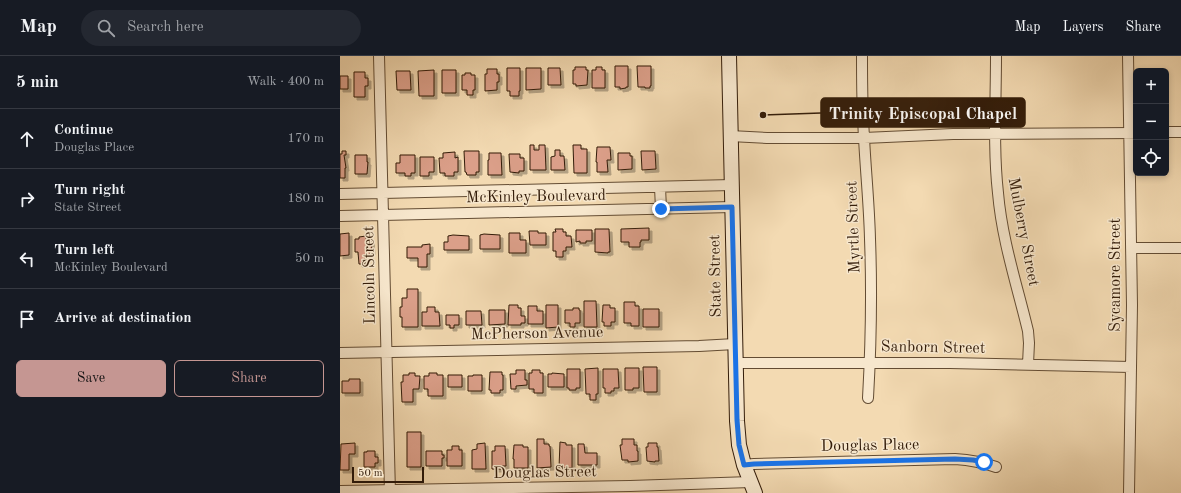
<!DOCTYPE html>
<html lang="en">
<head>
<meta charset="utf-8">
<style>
  :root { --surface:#171b24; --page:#242831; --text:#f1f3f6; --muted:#9ea1a6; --line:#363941; --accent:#c59692 }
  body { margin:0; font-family:"Old Standard TT",serif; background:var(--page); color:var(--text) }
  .controls { position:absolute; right:12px; top:12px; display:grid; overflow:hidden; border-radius:6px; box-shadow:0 2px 6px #0003 }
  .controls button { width:36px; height:36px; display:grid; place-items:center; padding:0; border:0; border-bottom:1px solid var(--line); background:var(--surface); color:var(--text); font:20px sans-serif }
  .scale { position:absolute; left:12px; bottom:10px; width:72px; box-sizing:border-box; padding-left:4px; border:2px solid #331c09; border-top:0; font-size:11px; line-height:14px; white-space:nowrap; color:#331c09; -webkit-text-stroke:3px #f7e7cd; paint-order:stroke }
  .stop { position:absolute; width:12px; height:12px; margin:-9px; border:3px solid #1a73e8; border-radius:50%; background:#fff }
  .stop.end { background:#1a73e8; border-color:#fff; box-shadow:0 1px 4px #0008 }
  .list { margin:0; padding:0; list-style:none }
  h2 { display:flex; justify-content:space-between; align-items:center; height:52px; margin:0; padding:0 16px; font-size:17px }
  h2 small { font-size:13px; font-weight:400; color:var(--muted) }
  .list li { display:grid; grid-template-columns:26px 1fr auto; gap:12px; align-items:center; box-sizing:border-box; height:60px; padding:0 16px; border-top:1px solid var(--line) }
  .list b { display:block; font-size:15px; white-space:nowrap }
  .list p { margin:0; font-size:13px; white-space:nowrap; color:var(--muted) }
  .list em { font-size:13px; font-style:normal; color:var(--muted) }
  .actions { display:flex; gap:8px; padding:12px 16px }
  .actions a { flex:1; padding:9px 0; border:1px solid var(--accent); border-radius:6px; text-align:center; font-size:14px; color:var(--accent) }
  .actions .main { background:var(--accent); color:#111 }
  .icon { flex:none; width:22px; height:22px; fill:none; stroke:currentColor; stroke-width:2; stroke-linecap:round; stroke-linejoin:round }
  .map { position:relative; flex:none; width:841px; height:437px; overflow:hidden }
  header { display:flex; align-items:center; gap:24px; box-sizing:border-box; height:56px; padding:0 20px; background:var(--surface); border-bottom:1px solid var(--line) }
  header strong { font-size:19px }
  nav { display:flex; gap:22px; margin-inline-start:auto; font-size:14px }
  .search { width:280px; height:36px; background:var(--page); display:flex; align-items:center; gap:10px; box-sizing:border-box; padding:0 14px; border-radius:22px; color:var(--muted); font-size:15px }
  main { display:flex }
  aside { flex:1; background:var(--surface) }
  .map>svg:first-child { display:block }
  .building { fill:#db9f89; stroke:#331c09; filter:url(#shadow) }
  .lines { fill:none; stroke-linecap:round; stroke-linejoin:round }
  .street-casing { stroke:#634c33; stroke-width:12 }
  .secondary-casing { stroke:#331c09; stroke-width:16 }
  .street { stroke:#f7e7cd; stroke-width:10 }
  .secondary { stroke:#f7e7cd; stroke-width:14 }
  .route { stroke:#1a73e8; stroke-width:5 }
  .labels { text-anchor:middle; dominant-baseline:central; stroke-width:3; stroke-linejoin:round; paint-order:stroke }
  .street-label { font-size:16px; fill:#331c09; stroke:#f7e7cd }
  .leader { fill:none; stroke:#331c09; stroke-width:1.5 }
  .callout-dot { fill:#331c09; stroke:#f7e7cd; stroke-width:1.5 }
  .callout { fill:#331c09; stroke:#331c09; stroke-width:1.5 }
  .callout-label { font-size:17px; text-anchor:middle; font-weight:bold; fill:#fff }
</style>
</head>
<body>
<header>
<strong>Map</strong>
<div class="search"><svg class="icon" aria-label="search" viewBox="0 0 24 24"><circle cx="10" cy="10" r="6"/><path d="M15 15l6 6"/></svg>Search here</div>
<nav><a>Map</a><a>Layers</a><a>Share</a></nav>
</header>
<main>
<aside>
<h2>5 min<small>Walk · 400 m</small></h2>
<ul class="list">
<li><svg class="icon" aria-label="ahead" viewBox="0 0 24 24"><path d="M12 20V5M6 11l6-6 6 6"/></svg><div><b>Continue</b><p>Douglas Place</p></div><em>170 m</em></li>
<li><svg class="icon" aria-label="right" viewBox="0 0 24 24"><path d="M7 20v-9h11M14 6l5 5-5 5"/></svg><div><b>Turn right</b><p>State Street</p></div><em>180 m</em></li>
<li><svg class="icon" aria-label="left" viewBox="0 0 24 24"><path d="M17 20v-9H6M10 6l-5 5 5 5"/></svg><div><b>Turn left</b><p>McKinley Boulevard</p></div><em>50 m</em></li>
<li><svg class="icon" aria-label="arrive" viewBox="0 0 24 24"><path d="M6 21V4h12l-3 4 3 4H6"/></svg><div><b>Arrive at destination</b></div></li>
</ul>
<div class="actions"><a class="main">Save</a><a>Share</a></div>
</aside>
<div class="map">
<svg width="841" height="437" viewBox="0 0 841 437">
  <defs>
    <filter id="shadow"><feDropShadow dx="3" dy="3" stdDeviation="0" flood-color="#0004"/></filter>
  </defs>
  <rect width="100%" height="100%" fill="#f3dab2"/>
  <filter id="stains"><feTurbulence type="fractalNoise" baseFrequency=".005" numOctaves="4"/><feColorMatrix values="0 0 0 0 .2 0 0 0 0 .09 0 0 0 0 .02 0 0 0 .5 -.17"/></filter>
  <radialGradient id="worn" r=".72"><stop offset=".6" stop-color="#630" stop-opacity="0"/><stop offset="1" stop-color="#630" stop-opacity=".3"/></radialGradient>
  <!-- building -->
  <path class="building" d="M275,10H288V31H286V32L280,33V31H275Z
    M297,10H311V30H310V32H305V31H298Z
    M235,11H246V14H248L247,29L236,30V28H233V14H235Z
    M256,11H262V14H265V32H252V14H256Z
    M167,12H180V35H179V40H170V35H167Z
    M186,12H201V33L186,34Z
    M208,12H220L221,29H208Z
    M147,13H157V18H159V26H157V34L145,35V18H147Z
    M94,14V40H79L78,15Z
    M102,14H116V37H102Z
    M56,15H70L71,34H57Z
    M14,16H25V22H28V30H25V41H14Z
    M125,17H131V19H135V34H133V39H127V34H122V19H125Z
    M0,20H8V33H0Z
    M190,89H194V94H199V89H205L206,114H190Z
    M233,89H241V93H247V117H234Z
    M257,91H270L271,104H267L268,116H257V106H256Z
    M215,94H220V100H224L225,114H211V101L215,100Z
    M2,95H6V99H4L6,112H5V122H0V98H2Z
    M124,95H139V116H136V119H127L126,116H125Z
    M301,95H315L316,113L302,114Z
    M115,96V102L118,101V116H114V120H105V117H100L99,102H103V97Z
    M149,97H161L162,119H148V104H149Z
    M278,97H290V100H292V113L278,114Z
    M169,98H180V102H184V115H179V117L170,116Z
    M15,99H27V106H28L27,118H15Z
    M60,99H75V117H71V120H65V117H56V107H60Z
    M80,101H94V116H89V120H80Z
    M309,172V184H301V186H300V191H289V186H281V173Z
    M215,173H223V176H226V180H231L232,191H226V195H223V201H216V195H213V176H216Z
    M255,173H269L270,196H268V197L255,196Z
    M236,174H252V185H246V187H240V185L236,186Z
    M189,175H198V177H206V189H190Z
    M9,177V199L0,200V178Z
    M169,177H180V184H186V197H169Z
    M144,178L160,179V193H140V179Z
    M113,179L129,180V194H104V186H108V180Z
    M26,180V183L31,182L32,196H30V201L25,202V208H19L18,196H15V183H19V181Z
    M90,188V198H87V211H78V202H67V191H82V189Z
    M67,233H78V271H62V261H60V251H62V242H67Z
    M244,245H256L257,271H244Z
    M284,246H295V250H299V270H291V267H284Z
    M169,249H178V252H181V260H185V267H181V269H168Z
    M206,249H218V271L206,272Z
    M263,249H270V252H275V266H271V270H264V266H262Z
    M188,250H197V255H203V268H188Z
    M87,251H95V256H99L100,270H82V256H87Z
    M233,252H239V254H240V267H235V271H230V267H225V254H233Z
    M303,253H319V271H303Z
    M149,254H165V268L149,269Z
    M126,255H141L142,269H126Z
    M106,259H119V269H114V272H110V269H106Z
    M303,311H317V336H304Z
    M258,312V338H256V344H250V338H246L245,313Z
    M285,312H299V332H293V334H285Z
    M227,313H240V332H236V334H229V332H227Z
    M263,313H278L279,332H274V335H271V337H265V332H263Z
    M176,314H185V324H187V329L176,330V333H171L170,318H176Z
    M192,314H200V317H203V337H194V333H189V317H192Z
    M150,316H162V319H163V334H160V337H151V334H149Z
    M69,317H75V320H80L79,333H73V346H62L61,326H63V319H69Z
    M89,317H97V319H103V340H88V333H84V320H89Z
    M212,317L224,318V331H208V318H212Z
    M108,319H122V331H108Z
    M133,319H142V335H128V320H133Z
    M9,323H20V337H2V325H9Z
    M67,376H81V411H67Z
    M197,383H204V388H209V390H210L211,411L197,412Z
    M282,383H294V389H297V395H298V405L288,406V404H282L280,389H282Z
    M220,386L226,387V389H232V412H219Z
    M15,387V398H9V414H0L1,388Z
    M145,387L146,413H132V394L137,393V388Z
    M308,387H317V391H318L319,405H315V406L307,405L306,391H308Z
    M238,388H244L245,397H257V409H238Z
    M174,389H183V391H188V412H174V403H173Z
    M112,390H119V394H122V410H107V394H112Z
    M155,390H165L166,410H162V413H152V395H155Z
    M27,395H35V401H38V407H35V411H24V396H27Z
    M86,395H102V399H104V402H102V410H86Z"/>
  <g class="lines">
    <defs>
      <path id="street" d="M39,0L50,437
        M522,0C522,19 522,39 523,58C524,100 529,141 530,183C532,236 531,289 528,342
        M656,0C656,46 653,92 658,137C662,184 677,229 688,275L689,287L688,308
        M788,0L792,249L789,437
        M826,76H841
        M390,80L427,82H524L613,78L796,77
        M320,131L321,153
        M0,138L392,129
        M0,160L392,151
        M791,192H841
        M0,297L359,290L395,288
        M395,307H610L791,311
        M404,409L414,408L615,403C630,404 642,406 656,411
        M0,435L290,430L411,426"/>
      <path id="secondary" d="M389,0L397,365L399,389L404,409L415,437"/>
    </defs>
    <!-- street casing -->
    <use href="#street" class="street-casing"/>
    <!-- secondary casing -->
    <use href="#secondary" class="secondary-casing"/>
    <!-- street -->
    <use href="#street" class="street"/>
    <!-- secondary -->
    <use href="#secondary" class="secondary"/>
  </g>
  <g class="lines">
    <!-- route -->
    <path class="route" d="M321,153L392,151L397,364L399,389L404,409L414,408L615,403L633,404L644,406"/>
  </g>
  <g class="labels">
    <!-- street labels -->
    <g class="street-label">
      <text transform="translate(196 141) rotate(-1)">McKinley Boulevard</text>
      <text transform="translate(514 171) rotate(-92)">Myrtle Street</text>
      <text transform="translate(683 176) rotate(79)">Mulberry Street</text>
      <text transform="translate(30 219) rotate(-91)">Lincoln Street</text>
      <text transform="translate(776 219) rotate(-90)">Sycamore Street</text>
      <text transform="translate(376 220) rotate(-91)">State Street</text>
      <text transform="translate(197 278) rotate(-1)">McPherson Avenue</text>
      <text transform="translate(593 292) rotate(1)">Sanborn Street</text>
      <text transform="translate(530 390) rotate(-1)">Douglas Place</text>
      <text transform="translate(205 417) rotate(-1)">Douglas Street</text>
    </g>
  </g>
  <!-- callouts -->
  <path class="leader" d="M423 59L481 57"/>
  <circle class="callout-dot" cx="423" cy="59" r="4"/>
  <rect class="callout" x="481" y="42" width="204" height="29" rx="4"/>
  <g class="callout-label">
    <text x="583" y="63">Trinity Episcopal Chapel</text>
  </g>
  <rect width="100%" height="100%" filter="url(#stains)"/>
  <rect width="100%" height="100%" fill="url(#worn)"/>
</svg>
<div class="controls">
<button>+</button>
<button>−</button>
<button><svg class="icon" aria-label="locate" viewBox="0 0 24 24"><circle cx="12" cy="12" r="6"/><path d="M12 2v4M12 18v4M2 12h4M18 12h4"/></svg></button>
</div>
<div class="scale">50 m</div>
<div class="stop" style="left:644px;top:406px"></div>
<div class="stop end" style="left:321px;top:153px"></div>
</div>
</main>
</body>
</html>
